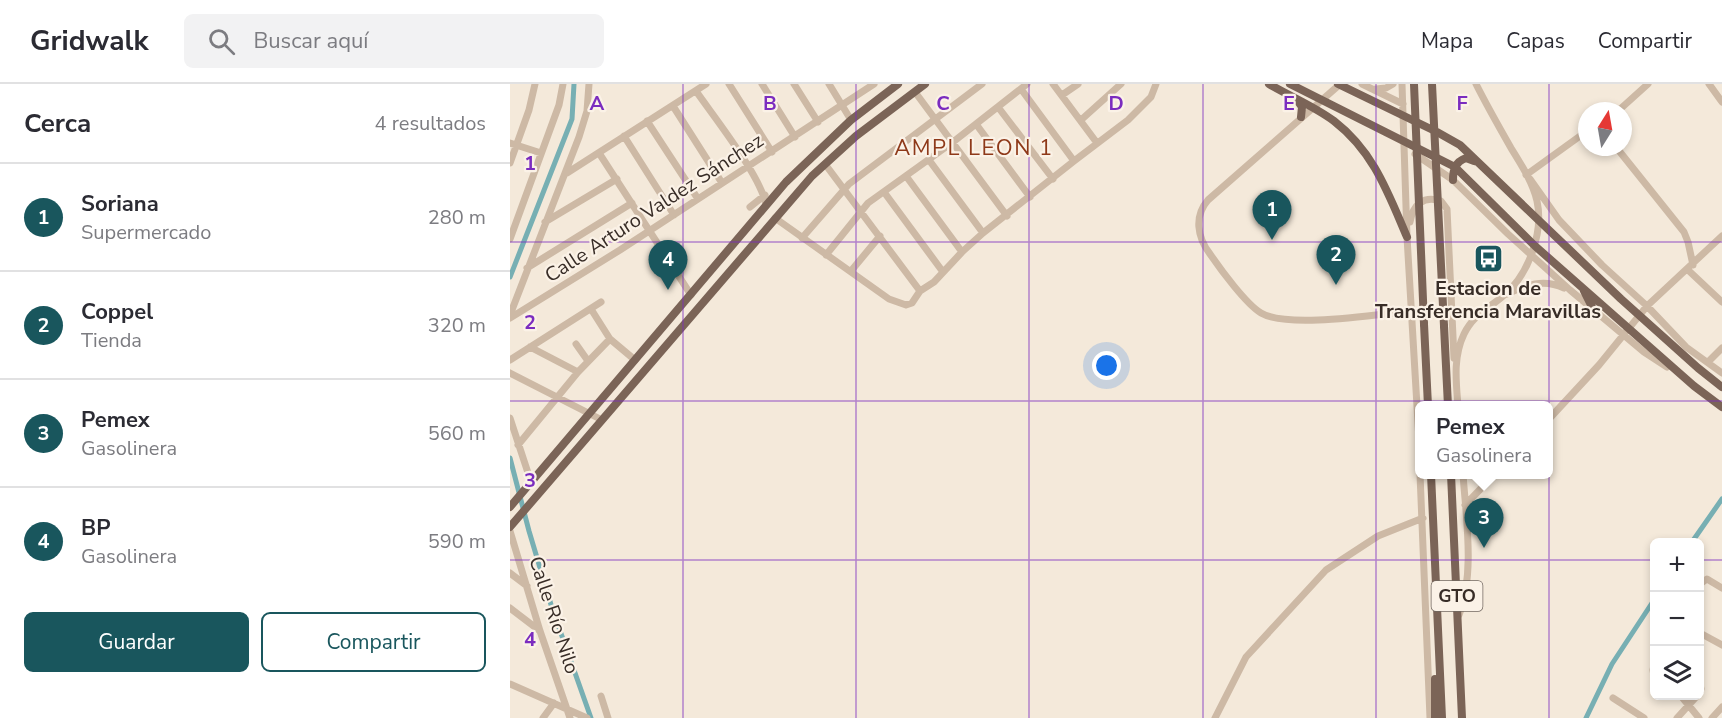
<!DOCTYPE html>
<html lang="es">
<head>
<meta charset="utf-8">
<style>
  :root { --surface:#fff; --page:#f2f2f3; --text:#2b2b33; --muted:#7c7c81; --line:#e1e1e2; --accent:#19565d }
  body { margin:0; font-family:"Nunito Sans",sans-serif; background:var(--page); color:var(--text) }
  .controls { position:absolute; right:18px; bottom:18px; display:grid; overflow:hidden; border-radius:9px; box-shadow:0 3px 9px #0003 }
  .controls button { width:54px; height:54px; display:grid; place-items:center; padding:0; border:0; border-bottom:2px solid var(--line); background:var(--surface); color:var(--text); font:30px sans-serif }
  .compass { position:absolute; left:1068px; top:18px; width:54px; height:54px; border-radius:50%; background:var(--surface); box-shadow:0 3px 9px #0003; rotate:11deg }
  .you { position:absolute; left:597px; top:282px; width:21px; height:21px; margin:-15px; border:4px solid #fff; border-radius:50%; background:#1a73e8; box-shadow:0 0 0 9px #1a73e833 }
  .badge { display:grid; place-items:center; width:39px; height:39px; border-radius:50%; background:var(--accent); color:#fff; font-size:20px; font-weight:700 }
  .pin { position:absolute; translate:-50% -50px; filter:drop-shadow(0 2px 3px #0008) }
  .pin::after { content:''; position:absolute; top:32px; width:21px; height:18px; background:inherit; clip-path:polygon(0 0,100% 0,50% 100%) }
  .popup { position:absolute; left:905px; top:317px; width:138px; height:78px; box-sizing:border-box; display:grid; place-content:center; border-radius:9px; background:var(--surface); filter:drop-shadow(0 2px 4px #0005); font-size:20px; white-space:nowrap; color:var(--muted) }
  .popup b { font-size:22px; color:var(--text) }
  .popup::after { content:''; position:absolute; left:50%; top:100%; margin-left:-12px; border:12px solid transparent; border-top-color:var(--surface) }
  .list { margin:0; padding:0; list-style:none }
  h2 { display:flex; justify-content:space-between; align-items:center; height:78px; margin:0; padding:0 24px; font-size:26px }
  h2 small { font-size:20px; font-weight:400; color:var(--muted) }
  .list li { display:grid; grid-template-columns:39px 1fr auto; gap:18px; align-items:center; box-sizing:border-box; height:108px; padding:0 24px; border-top:2px solid var(--line) }
  .list b { display:block; font-size:22px; white-space:nowrap }
  .list p { margin:0; font-size:20px; white-space:nowrap; color:var(--muted) }
  .list em { font-size:20px; font-style:normal; color:var(--muted) }
  .actions { display:flex; gap:12px; padding:18px 24px }
  .actions a { flex:1; padding:14px 0; border:2px solid var(--accent); border-radius:9px; text-align:center; font-size:21px; color:var(--accent) }
  .actions .main { background:var(--accent); color:#fff }
  .icon { flex:none; width:33px; height:33px; fill:none; stroke:currentColor; stroke-width:2; stroke-linecap:round; stroke-linejoin:round }
  .map { position:relative; flex:none; width:1212px; height:634px; overflow:hidden }
  header { display:flex; align-items:center; gap:36px; box-sizing:border-box; height:84px; padding:0 30px; background:var(--surface); border-bottom:2px solid var(--line) }
  header strong { font-size:28px }
  nav { display:flex; gap:33px; margin-inline-start:auto; font-size:21px }
  .search { width:420px; height:54px; background:var(--page); display:flex; align-items:center; gap:15px; box-sizing:border-box; padding:0 21px; border-radius:9px; color:var(--muted); font-size:22px }
  main { display:flex }
  aside { flex:1; background:var(--surface) }
  .map>svg:first-child { display:block }
  .lines { fill:none; stroke-linecap:round; stroke-linejoin:round }
  .stream { stroke:#77afb3; stroke-width:1.5 }
  .canal { stroke:#77afb3; stroke-width:5 }
  .minor { stroke:#cdb9a5; stroke-width:7 }
  .major { stroke:#7b6457; stroke-width:8 }
  .major-bridge { stroke:#7b6457; stroke-width:8 }
  .grid { fill:none; stroke:#7b2cbf; stroke-width:1.5; stroke-opacity:0.55 }
  .labels { text-anchor:middle; dominant-baseline:central; stroke-width:4.5; stroke-linejoin:round; paint-order:stroke }
  .shield { fill:#fbf2e7; stroke:#726861; stroke-width:1.5 }
  .shield-label { font-size:18px; font-weight:bold; fill:#382d27 }
  .street-label { font-size:20px; fill:#382d27; stroke:#fbf2e7 }
  .poi-label { font-size:20px; font-weight:bold; fill:#382d27; stroke:#fbf2e7 }
  .quarter-label { font-size:22px; letter-spacing:1.5px; fill:#8e3919; stroke:#fbf2e7 }
  .grid-label { font-size:20px; text-anchor:middle; font-weight:bold; fill:#7b2cbf; stroke:#fbf2e7; stroke-width:4.5; stroke-linejoin:round; paint-order:stroke }
</style>
</head>
<body>
<header>
<strong>Gridwalk</strong>
<div class="search"><svg class="icon" aria-label="search" viewBox="0 0 24 24"><circle cx="10" cy="10" r="6"/><path d="M15 15l6 6"/></svg>Buscar aquí</div>
<nav><a>Mapa</a><a>Capas</a><a>Compartir</a></nav>
</header>
<main>
<aside>
<h2>Cerca<small>4 resultados</small></h2>
<ul class="list">
<li><span class="badge">1</span><div><b>Soriana</b><p>Supermercado</p></div><em>280 m</em></li>
<li><span class="badge">2</span><div><b>Coppel</b><p>Tienda</p></div><em>320 m</em></li>
<li><span class="badge">3</span><div><b>Pemex</b><p>Gasolinera</p></div><em>560 m</em></li>
<li><span class="badge">4</span><div><b>BP</b><p>Gasolinera</p></div><em>590 m</em></li>
</ul>
<div class="actions"><a class="main">Guardar</a><a>Compartir</a></div>
</aside>
<div class="map">
<svg width="1212" height="634" viewBox="0 0 1212 634">
  <rect width="100%" height="100%" fill="#f4e9da"/>
  <g class="lines">
    <!-- stream -->
    <path class="stream" d="M1209,420L1212,418"/>
    <!-- canal -->
    <path class="canal" d="M0,193L62,35L64,0
      M0,374L19,447L42,524L81,634
      M1182,458L1212,415
      M1076,634L1102,580L1144,516"/>
    <!-- minor -->
    <path class="minor" d="M219,0L262,68
      M252,0L285,53
      M284,0L308,38
      M319,0L341,36
      M543,0L587,59
      M852,0L893,20
      M892,0L897,153L910,373
      M1199,0L1212,18
      M829,1L698,116C684,132 687,153 700,170C711,186 736,220 751,229C778,245 869,230 902,227
      M511,5L564,77
      M866,5L876,4L883,0
      M186,7C204,33 251,92 256,121
      M405,8L497,132
      M552,11L568,0
      M163,22L212,99
      M488,23L543,95
      M1108,27L1138,0
      M571,36L611,0
      M137,37L188,115
      M466,40L520,113
      M114,52L164,131
      M0,59L31,69
      M1106,63L1174,148L1178,158L1183,181
      M89,69L181,211
      M905,70L943,96L998,150L1060,206L1134,268L1157,283
      M419,76L473,149
      M0,79L19,26L25,0
      M315,80L410,207
      M57,89L196,0
      M1016,91L1077,47
      M396,92L452,168
      M1020,95L1049,136L1092,181L1137,222L1176,263L1212,289
      M374,108L433,188
      M240,123L255,111
      M265,134L379,215L396,221L402,219L410,207L424,198L452,168L473,149L564,77L618,36L641,13L646,0
      M35,138L107,95
      M900,138C903,121 913,111 931,117L937,125L944,274
      M292,154L339,100L472,0
      M0,155L49,21L53,0
      M316,171L358,119L443,58L517,0
      M17,184L122,119
      M1178,186L1212,218
      M341,187L370,152
      M997,210C1017,201 1033,194 1054,204
      M81,225L100,255L125,276
      M0,231L69,53L77,27L79,0
      M0,234L110,166L364,0
      M66,260L78,277
      M20,263L68,288
      M0,276L91,218
      M1198,278L1212,264
      M0,289L92,336
      M948,322C946,297 943,273 954,250C963,231 978,225 993,212C1018,192 1034,149 1027,117C1023,99 1011,80 1001,64C989,43 977,22 966,0
      M0,334L21,398
      M1038,336L1089,281L1137,222L1212,152
      M8,361L68,288L100,255
      M910,390L920,634
      M955,421L985,390
      M0,447L30,547L60,634
      M0,489L17,502
      M1190,500L1197,495L1212,504
      M0,524L30,547
      M949,531C965,490 956,434 953,390
      M1190,549L1212,561
      M1144,581L1143,586L1144,592
      M0,600L77,634
      M1190,600L1191,605L1190,608
      M91,612L98,634
      M1171,612L1189,634
      M1103,614L1134,634
      M33,634L44,619
      M705,634L736,573L816,486L868,452L913,434
      M1167,634L1187,612
      M1202,634L1212,623"/>
    <!-- major -->
    <path class="major" d="M759,0C781,13 804,22 824,37C864,68 878,109 897,153
      M780,0L945,83L1025,162L1184,302L1212,323
      M828,0L927,48L950,61L1111,215L1188,284L1212,303
      M787,16L792,23L791,33
      M943,96C943,86 945,78 956,74L964,77
      M1074,207L1083,225
      M914,240L918,322
      M934,242L938,322
      M921,390L932,634
      M941,390L952,634
      M0,423L276,98L341,36L388,0
      M0,443L302,92L346,52L415,0
      M925,634V595"/>
    <!-- major-bridge -->
    <path class="major-bridge" d="M904,0L914,240
      M922,0L934,242"/>
  </g>
  <!-- grid -->
  <path class="grid" d="M173,0V634M346,0V634M519,0V634M693,0V634M866,0V634M1039,0V634M0,158H1212M0,317H1212M0,476H1144M1190,476H1212"/>
  <!-- icons -->
  <defs>
    <symbol id="bus-square" viewBox="-11 -11 22 22"><rect x="-9" y="-9" width="18" height="18" rx="4" fill="#19565d" stroke="#fbf2e7"/><path d="M-5-6H5V4H4V6H2V4H-2V6H-4V4H-5ZM-3.5-4V0h7V-4ZM-3.5 1.2v1.5H-2V1.2ZM2 1.2v1.5H3.5V1.2Z" fill="#fff"/></symbol>
  </defs>
  <g fill-rule="evenodd">
    <use href="#bus-square" x="962" y="158" width="33" height="33"/>
  </g>
  <g class="labels">
    <!-- shield labels -->
    <rect class="shield" x="921.5" y="497" width="51" height="30" rx="4.5"/>
    <g class="shield-label">
      <text x="947" y="512">GTO</text>
    </g>
    <!-- street labels -->
    <g class="street-label">
      <text transform="translate(144 124) rotate(-33)">Calle Arturo Valdez Sánchez</text>
      <text transform="translate(44 531) rotate(72)">Calle Río Nilo</text>
    </g>
    <!-- poi labels -->
    <g class="poi-label">
      <text x="978" y="204">Estacion de<tspan x="978" dy="23">Transferencia Maravillas</tspan></text>
    </g>
    <!-- quarter labels -->
    <g class="quarter-label">
      <text x="464" y="64">AMPL LEON 1</text>
    </g>
  </g>
  <g class="grid-label">
    <text x="87" y="26">A</text>
    <text x="260" y="26">B</text>
    <text x="433" y="26">C</text>
    <text x="606" y="26">D</text>
    <text x="779" y="26">E</text>
    <text x="952" y="26">F</text>
    <text x="20" y="86">1</text>
    <text x="20" y="245">2</text>
    <text x="20" y="403">3</text>
    <text x="20" y="562">4</text>
  </g>
</svg>
<div class="controls">
<button>+</button>
<button>−</button>
<button><svg class="icon" aria-label="layers" viewBox="0 0 24 24"><path d="M12 4l9 5-9 5-9-5zM3 14l9 5 9-5"/></svg></button>
</div>
<svg class="compass" viewBox="-18 -18 36 36"><path d="M0-13l5 13h-10z" fill="#e53935"/><path d="M0 13l5-13h-10z" fill="#7c7c81"/></svg>
<div class="you"></div>
<div class="pin badge" style="left:762px;top:156px">1</div>
<div class="pin badge" style="left:826px;top:201px">2</div>
<div class="pin badge" style="left:974px;top:464px">3</div>
<div class="popup"><b>Pemex</b>Gasolinera</div>
<div class="pin badge" style="left:158px;top:206px">4</div>
</div>
</main>
</body>
</html>
